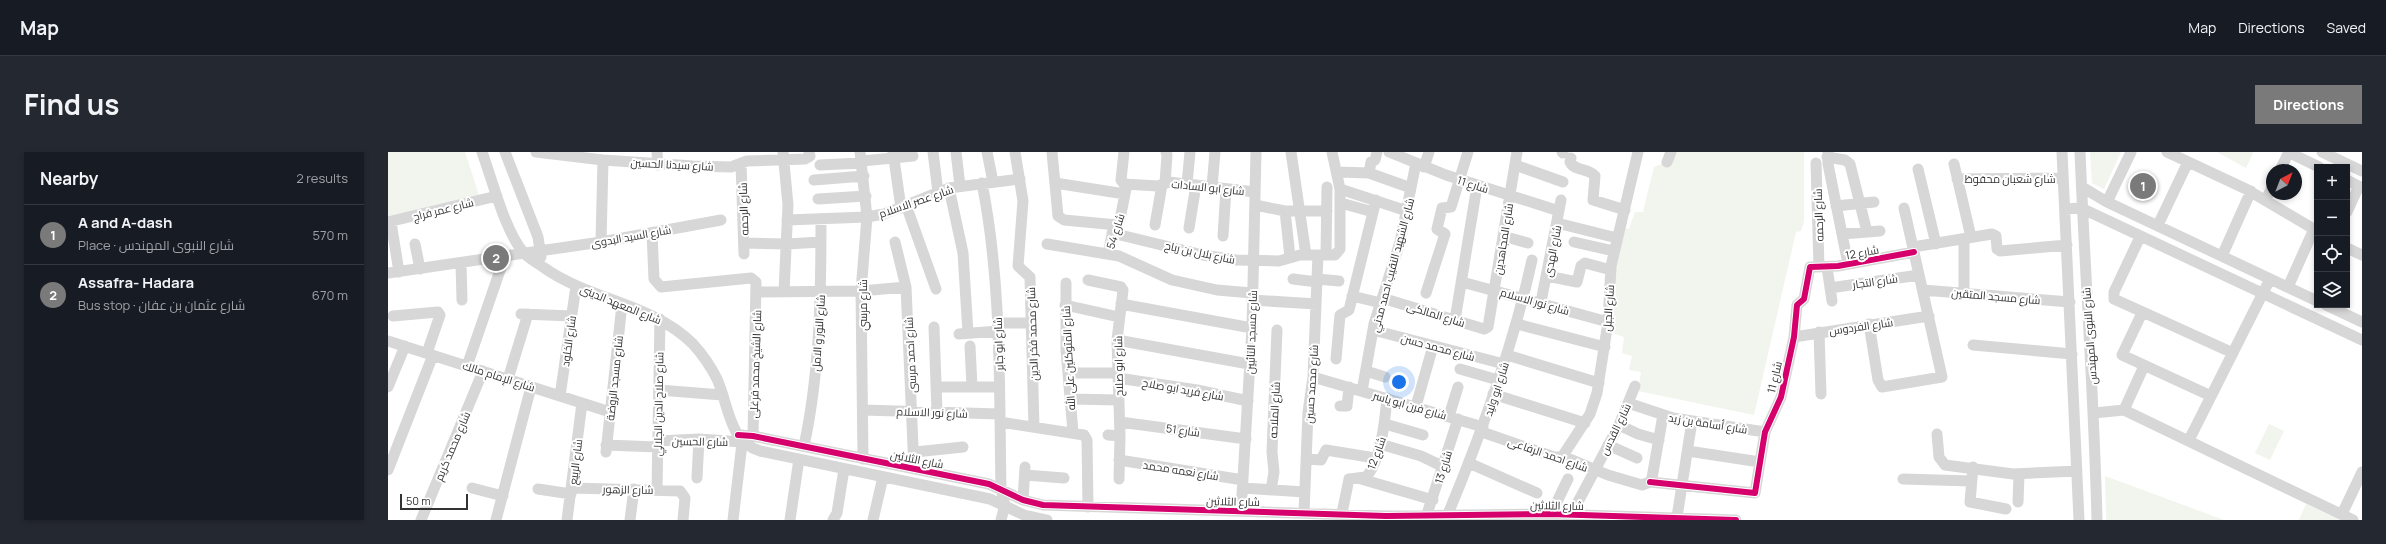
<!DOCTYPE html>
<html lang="en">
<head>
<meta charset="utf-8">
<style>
  :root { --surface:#171b24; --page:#242831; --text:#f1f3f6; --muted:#9ea1a6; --line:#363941; --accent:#7a7a7a }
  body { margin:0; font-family:Manrope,Cairo,sans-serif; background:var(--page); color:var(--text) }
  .controls { position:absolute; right:12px; top:12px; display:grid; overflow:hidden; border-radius:0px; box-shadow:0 2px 6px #0003 }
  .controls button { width:36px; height:36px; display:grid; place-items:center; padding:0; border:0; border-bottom:1px solid var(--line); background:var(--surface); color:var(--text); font:20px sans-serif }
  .compass { position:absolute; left:1878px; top:12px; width:36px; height:36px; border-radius:50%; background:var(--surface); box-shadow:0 2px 6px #0003; rotate:42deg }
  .scale { position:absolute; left:12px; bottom:10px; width:68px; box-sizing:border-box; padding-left:4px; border:2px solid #333; border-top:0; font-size:11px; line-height:14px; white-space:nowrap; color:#333; -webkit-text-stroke:3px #fff; paint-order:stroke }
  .you { position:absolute; left:1011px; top:230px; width:14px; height:14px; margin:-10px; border:3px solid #fff; border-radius:50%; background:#1a73e8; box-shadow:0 0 0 6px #1a73e833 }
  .badge { display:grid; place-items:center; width:26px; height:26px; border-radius:50%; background:var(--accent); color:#fff; font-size:13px; font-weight:700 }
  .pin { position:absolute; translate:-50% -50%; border:2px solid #fff; box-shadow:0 1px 4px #0006 }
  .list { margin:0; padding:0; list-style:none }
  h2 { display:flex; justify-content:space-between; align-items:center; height:52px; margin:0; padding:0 16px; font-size:17px }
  h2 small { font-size:13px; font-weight:400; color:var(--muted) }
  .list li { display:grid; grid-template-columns:26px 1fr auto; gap:12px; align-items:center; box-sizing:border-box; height:60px; padding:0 16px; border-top:1px solid var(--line) }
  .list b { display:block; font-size:15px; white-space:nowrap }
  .list p { margin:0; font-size:13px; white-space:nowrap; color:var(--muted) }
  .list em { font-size:13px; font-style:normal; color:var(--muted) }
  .icon { flex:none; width:22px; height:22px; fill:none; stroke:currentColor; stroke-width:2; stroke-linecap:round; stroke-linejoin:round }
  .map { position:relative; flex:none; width:1974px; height:368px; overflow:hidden; border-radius:0px }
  header { display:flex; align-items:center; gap:24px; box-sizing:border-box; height:56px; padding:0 20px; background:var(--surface); border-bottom:1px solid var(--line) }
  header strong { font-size:19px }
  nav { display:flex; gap:22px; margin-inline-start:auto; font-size:14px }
  .intro { display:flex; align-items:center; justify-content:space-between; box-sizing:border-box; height:96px; padding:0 24px }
  h1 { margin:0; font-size:28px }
  .button { padding:10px 18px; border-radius:0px; background:var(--accent); color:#fff; font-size:14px; font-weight:700 }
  main { display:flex; gap:24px; padding:0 24px }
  aside { flex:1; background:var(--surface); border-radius:0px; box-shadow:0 2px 6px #0003 }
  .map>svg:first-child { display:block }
  .green { fill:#f1f5ed }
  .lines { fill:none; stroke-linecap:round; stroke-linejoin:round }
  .minor { stroke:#d7d7d7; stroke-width:11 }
  .cycleway-casing { stroke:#fff; stroke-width:8 }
  .cycleway { stroke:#d6006c; stroke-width:6 }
  .labels { text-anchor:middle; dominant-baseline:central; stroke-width:4; stroke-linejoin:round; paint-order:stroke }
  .street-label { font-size:11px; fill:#333; stroke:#fff }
</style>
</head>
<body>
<header>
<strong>Map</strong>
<nav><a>Map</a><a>Directions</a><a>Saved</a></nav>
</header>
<div class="intro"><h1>Find us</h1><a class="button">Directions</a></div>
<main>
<aside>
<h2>Nearby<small>2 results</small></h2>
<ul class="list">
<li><span class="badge">1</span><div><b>A and A-dash</b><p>Place · شارع النبوى المهندس</p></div><em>570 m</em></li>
<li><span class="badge">2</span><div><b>Assafra- Hadara</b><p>Bus stop · شارع عثمان بن عفان</p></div><em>670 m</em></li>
</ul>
</aside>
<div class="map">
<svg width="1974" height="368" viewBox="0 0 1974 368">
  <rect width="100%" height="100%" fill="#fff"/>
  <!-- green -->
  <path class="green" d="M0,0H77L92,46L0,64Z
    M1284,0H1416V69L1413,79L1408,80L1366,263L1250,239L1253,220L1241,218L1244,204L1234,201L1236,185L1218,179L1233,75L1241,77L1247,60H1255L1266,15L1273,12Z
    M1702,0H1733L1716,37L1704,31Z
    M1829,0H1864L1865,1L1858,16Z
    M1881,272L1896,279L1882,308L1867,301Z
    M1717,324L1836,368H1718Z
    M1918,352L1951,368H1911Z"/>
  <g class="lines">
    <!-- minor -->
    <path class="minor" d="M94,0C104,27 117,80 136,101C141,106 149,111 155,115C201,148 264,151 305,192C314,202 323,215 329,227C341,253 340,289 372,299L602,347L636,363L659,368
      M117,0L150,85L153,105
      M148,0L215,8L305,14L343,15L359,9L417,7L422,4L421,0
      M269,0L270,13
      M395,0L400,53L396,140
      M472,0L479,65L473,139L475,307
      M505,0L513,56
      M545,0L550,40
      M568,0L572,34
      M599,0L605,30
      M627,0L635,49L630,114L642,125L646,275
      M664,0L670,64L676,68L729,73
      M736,0L733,28L736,32L770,34L781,30L867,40
      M903,0L918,103
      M1001,0L1058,23L1171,59
      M1174,0L1175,1
      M1440,0V12L1460,112
      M1674,0L1691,368
      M1692,0C1697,123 1706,245 1709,368
      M1779,0L1858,37L1929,79
      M1900,0L1931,15
      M1934,0L1974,19
      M1439,5L1457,8L1462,12L1479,80
      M1183,6L1182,10C1187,20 1200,15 1207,24L1205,48L1237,58
      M474,9L525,4
      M1279,10L1283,0
      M353,11L356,102
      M1428,11L1431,115
      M1566,12L1583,85
      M432,13L474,11
      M1127,13L1175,30
      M1036,15L1041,0
      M1530,17L1548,92
      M1892,18L1901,0
      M950,20L981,21L1023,36
      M981,21L983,10L987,8L989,0
      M1569,27L1675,26
      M426,28L476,24
      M1959,28L1974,36
      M594,31C614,132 611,235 613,337L617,353L613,368
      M667,31L737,42
      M777,31L779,3L778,0
      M799,32L802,0
      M824,35L827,0
      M1694,35L1719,50L1929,149
      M561,36L575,101L580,181
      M952,37L1019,59
      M430,47L478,44
      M1878,48L1884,35
      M1719,50L1743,0
      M953,51L985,60
      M518,53L548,137
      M867,53L897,59H939
      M1448,54L1486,50
      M1677,57L1693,56L1974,188
      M897,59L902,105
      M1959,60L1971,34
      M399,68L479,65L496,62L561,36L632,27
      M0,70L109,44
      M3,70L11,120
      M1169,71L1229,86
      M767,73L774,33
      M1770,73L1800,10
      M801,76L808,33
      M264,81L266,127L273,135L363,126L368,130L365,284
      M724,81L815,103L848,108L891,109L912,103H947L952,97V37L944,0
      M1454,82L1492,79
      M835,84L838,37
      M1115,84L1140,91
      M1752,85L1726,140V147L1845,201
      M213,90L215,8
      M507,90L518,135L526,317
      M1186,90L1226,99
      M356,91L399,92L433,90
      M27,92L32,117
      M659,92L731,104L784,128L829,138L864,141
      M1525,95L1604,82L1608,84L1609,97L1612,99L1679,93
      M1959,96L1974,103
      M720,102L725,78L732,67L739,32
      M938,103L939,35
      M1834,104L1863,39
      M73,111L74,148
      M1439,115L1444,149
      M0,121L213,90L333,68
      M1159,124L1189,130L1193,114L1197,111L1223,118
      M905,127L929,130
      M929,127L951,129
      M700,128L733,135L735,138L729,188L732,284L731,327
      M1074,130L1220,170
      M678,131V198L685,280
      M1900,135L1926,77
      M1442,136L1531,123
      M1535,138L1682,150
      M369,140L473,139L518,135
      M1038,141L1057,82L1049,77L1054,56L1063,55L1080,0
      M1576,142V87
      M964,144L993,151
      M994,146L1096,177L1100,175L1129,0
      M864,148L928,152
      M1153,150L1173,48
      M733,152L864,176
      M677,153L731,165
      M1938,153L1974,170
      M1754,161L1734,203L1823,244
      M133,162L184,164
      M5,164L50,160L52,163L39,201
      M1067,168L1089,34
      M610,171H643
      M1129,172L1217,195
      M1481,172L1490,228L1494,235L1554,225L1516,56
      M546,175L549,260
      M985,178L1116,212
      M1431,180L1433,242
      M571,182L611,179
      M1406,185L1541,164
      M729,188L861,212
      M0,189L222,260
      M1585,193L1684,202
      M582,194L584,235
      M1119,203L1211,231
      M948,207L952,163L961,158L988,48
      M79,214L117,104
      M1072,217L1110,228
      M978,219L997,225
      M680,221H730
      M925,225L1095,275
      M730,226L809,238L860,249
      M120,227L140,162
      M0,235L17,194
      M548,235H611
      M271,238L334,243
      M974,239L986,172L1012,90L1028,11
      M1105,242L1197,271
      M172,244L188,134
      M682,247L731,248
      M1240,251L1285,266L1377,280
      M952,254H959L961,235
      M1028,254L1045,194
      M475,258L612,262
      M1736,258L1756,214
      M1706,261L1736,258L1965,368
      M1061,264L1070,235
      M612,270L696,283L699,288L700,355
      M732,270L858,287
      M997,272L1035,283
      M1231,273L1250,282L1271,288
      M1094,280L1166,305H1177L1220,323L1254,333L1262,330L1264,326L1275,263
      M1549,282L1551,305L1557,313L1625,322L1689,319
      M350,283L365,284L601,332L635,348L655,353L998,364L1163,362L1348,368
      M720,283L732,284
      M1801,288L1882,127
      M270,289L311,287L354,290
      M992,292L1033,304L1056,315
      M218,293L269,295
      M1220,293L1249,306
      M416,294C432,220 433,143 433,68
      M1300,299L1372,310
      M218,300L234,152
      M527,300L575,295
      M1174,305L1202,262L1209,241L1220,170L1223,114L1250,0
      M918,307L933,308L938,298L987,306
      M731,308L855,328
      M1081,311L1149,341
      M1585,315L1582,350L1618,357
      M0,318L45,203
      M637,323L676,326
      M309,326L311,287
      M973,327L1045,348
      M1515,327L1583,329
      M1262,330L1367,341L1377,280L1393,245L1406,185L1409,153L1416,147L1422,115L1450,114L1526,100
      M84,336L115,344
      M184,336L292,339L297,346L295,368
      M855,336L917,340
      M150,337L183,342
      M269,338L272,167
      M883,338L886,320L884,300L889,178
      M635,348L637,315
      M1630,350L1631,323
      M853,359L864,176L868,0
      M916,361L920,260L925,225L930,103
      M954,361L961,327L978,325C993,309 997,268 999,246
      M1039,362L1070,267
      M1060,362C1094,280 1125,195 1144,108
      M1163,362L1180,327
      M1954,362L1974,320
      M1183,363L1231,273L1247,234
      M1289,365L1304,269
      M33,368L95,219
      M108,368L143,235
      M179,368L194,251
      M242,368L246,337
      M345,368L355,283
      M402,368L411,307
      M445,368L449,361L456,317
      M485,368L495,325"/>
    <defs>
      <path id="cycleway" d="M350,283L365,284L601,332L635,348L655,353L998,364L1163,362L1348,368
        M1262,330L1367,341L1377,280L1393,245L1406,185L1409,153L1416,147L1422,115L1450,114L1526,100"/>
    </defs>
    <!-- cycleway casing -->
    <use href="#cycleway" class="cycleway-casing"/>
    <!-- cycleway -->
    <use href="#cycleway" class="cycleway"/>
  </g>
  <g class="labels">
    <!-- street labels -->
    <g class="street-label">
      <text transform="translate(284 12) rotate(3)">شارع سيدنا الحسين</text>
      <text x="1622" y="26">شارع شعبان محفوظ</text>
      <text transform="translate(1085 32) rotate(18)">شارع 11</text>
      <text transform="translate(820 35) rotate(6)">شارع ابو السادات</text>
      <text transform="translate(528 49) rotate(-19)">شارع عصر الاسلام</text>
      <text transform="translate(55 57) rotate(-14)">شارع عمر فراج</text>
      <text transform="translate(355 57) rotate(-92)">شارع الرحمه</text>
      <text transform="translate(1430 63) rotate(-92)">شارع الرحمه</text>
      <text transform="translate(727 79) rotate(-72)">شارع 54</text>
      <text transform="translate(243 84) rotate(-10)">شارع السيد البدوى</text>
      <text transform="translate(1115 87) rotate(-81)">شارع المجاهدين</text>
      <text transform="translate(1164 99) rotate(-79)">شارع الهدى</text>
      <text transform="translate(812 100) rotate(12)">شارع بلال بن رباح</text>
      <text transform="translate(1474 100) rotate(-10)">شارع 12</text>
      <text transform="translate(1004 113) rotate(-75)">شارع الشهيد النقيب احمد مدني</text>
      <text transform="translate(1487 129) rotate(-8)">شارع التجار</text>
      <text transform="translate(1608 144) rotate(5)">شارع مسجد المتقين</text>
      <text transform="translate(1147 149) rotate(16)">شارع نور الاسلام</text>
      <text transform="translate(233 152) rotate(22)">شارع المعهد الدينى</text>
      <text transform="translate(474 153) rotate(-90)">شارع مرسي</text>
      <text transform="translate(1220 156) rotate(-86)">شارع الجبل</text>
      <text transform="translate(1048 162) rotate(17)">شارع المالكى</text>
      <text transform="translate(1473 174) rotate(-8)">شارع الفردوس</text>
      <text transform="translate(863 180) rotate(-88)">شارع مسجد التائبين</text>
      <text transform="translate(430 181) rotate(-86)">شارع النور و الامل</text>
      <text transform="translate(644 182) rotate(-92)">شارع محمد فخر الدين</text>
      <text transform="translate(1701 184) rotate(-94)">شارع النبوى المهندس</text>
      <text transform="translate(180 189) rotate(-82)">شارع الخلود</text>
      <text transform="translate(610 192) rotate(-92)">شارع ابو جابر</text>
      <text transform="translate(1050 195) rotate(15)">شارع محمد حسن</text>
      <text transform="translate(522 203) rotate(-93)">شارع احمد مرسى</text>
      <text transform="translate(680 206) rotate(-93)">شارع المتوكلين على الله</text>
      <text transform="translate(367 212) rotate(-88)">شارع الشيخ محمد فرغلى</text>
      <text transform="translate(730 214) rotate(-91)">شارع ابو صلاح</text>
      <text transform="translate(111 224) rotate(18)">شارع الإمام مالك</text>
      <text transform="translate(1386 225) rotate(-77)">شارع 11</text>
      <text transform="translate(226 226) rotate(-84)">شارع مسجد الروضة</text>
      <text transform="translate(923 232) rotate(-86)">شارع محمد حسين</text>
      <text transform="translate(795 237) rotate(10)">شارع فريد ابو صلاح</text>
      <text transform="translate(1108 237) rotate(-72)">شارع ابو وليد</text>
      <text transform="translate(270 252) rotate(-89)">شارع صلاح الدين الجلالي</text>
      <text transform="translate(1022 253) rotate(16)">شارع فرن ابو ياسر</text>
      <text transform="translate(886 258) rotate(-87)">شارع الملاحه</text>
      <text transform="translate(544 260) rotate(2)">شارع نور الاسلام</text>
      <text transform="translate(1320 271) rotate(9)">شارع أسامة بن زيد</text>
      <text transform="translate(1227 277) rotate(-64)">شارع القدس</text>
      <text transform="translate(795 278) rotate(8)">شارع 51</text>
      <text transform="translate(312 289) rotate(1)">شارع الحسين</text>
      <text transform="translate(64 294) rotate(-67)">شارع محمد كريم</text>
      <text transform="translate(988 301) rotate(-70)">شارع 12</text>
      <text transform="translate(1160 302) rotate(19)">شارع احمد الرفاعى</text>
      <text transform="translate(529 307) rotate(11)">شارع الثلاثين</text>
      <text transform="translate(187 310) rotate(-83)">شارع الربيع</text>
      <text transform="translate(1055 315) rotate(-73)">شارع 13</text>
      <text transform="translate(793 318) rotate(9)">شارع نعمه محمد</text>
      <text transform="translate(240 337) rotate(1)">شارع الزهور</text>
      <text transform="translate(845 349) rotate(1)">شارع الثلاثين</text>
      <text transform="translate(1169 353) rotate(1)">شارع الثلاثين</text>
    </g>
  </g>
</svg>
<div class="controls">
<button>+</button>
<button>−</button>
<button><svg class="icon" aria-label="locate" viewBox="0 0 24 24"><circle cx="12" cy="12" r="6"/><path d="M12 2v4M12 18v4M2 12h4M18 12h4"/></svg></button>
<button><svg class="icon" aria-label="layers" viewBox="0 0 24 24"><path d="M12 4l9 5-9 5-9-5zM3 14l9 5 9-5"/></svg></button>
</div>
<svg class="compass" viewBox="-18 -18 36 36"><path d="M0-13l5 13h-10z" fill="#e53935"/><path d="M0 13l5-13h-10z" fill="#9ea1a6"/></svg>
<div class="scale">50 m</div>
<div class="you"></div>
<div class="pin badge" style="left:1755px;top:34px">1</div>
<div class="pin badge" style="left:108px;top:106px">2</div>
</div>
</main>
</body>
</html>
